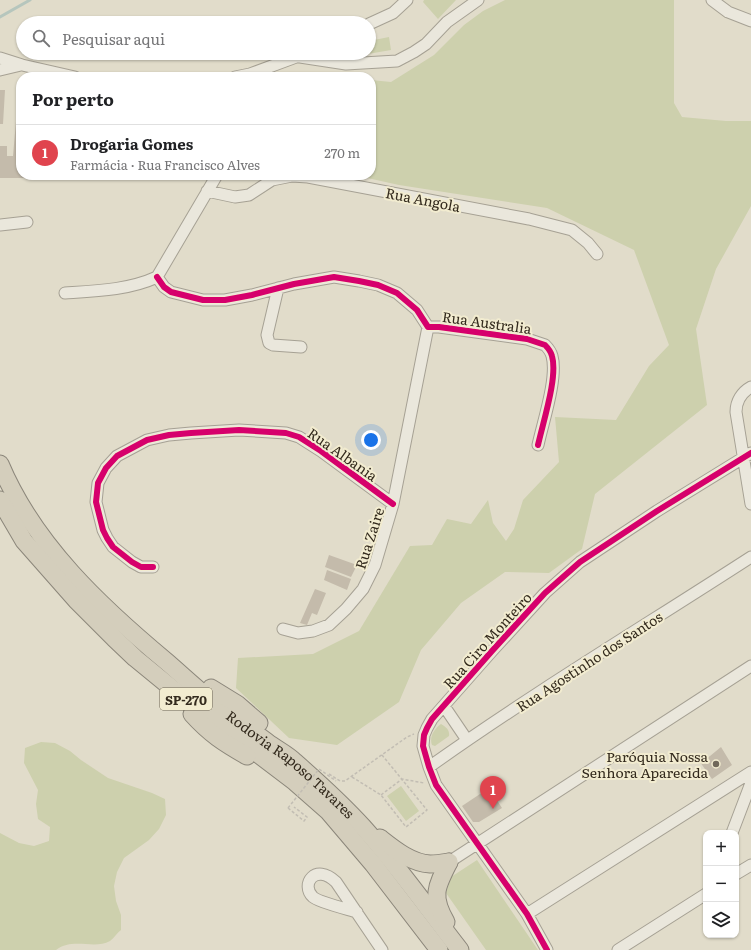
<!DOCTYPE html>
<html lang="pt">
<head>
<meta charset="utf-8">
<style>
  :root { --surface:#fff; --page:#f6f6f6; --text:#202124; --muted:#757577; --line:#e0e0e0; --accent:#70685a }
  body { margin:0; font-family:Literata,serif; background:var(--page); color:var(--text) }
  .controls { position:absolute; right:12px; bottom:12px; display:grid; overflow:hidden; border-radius:8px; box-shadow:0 1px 3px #0004 }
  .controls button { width:36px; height:36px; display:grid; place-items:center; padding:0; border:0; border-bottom:1px solid var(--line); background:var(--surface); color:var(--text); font:20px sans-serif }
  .you { position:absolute; left:371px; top:440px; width:14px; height:14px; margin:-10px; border:3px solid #fff; border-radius:50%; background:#1a73e8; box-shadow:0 0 0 6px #1a73e833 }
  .badge { display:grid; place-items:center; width:26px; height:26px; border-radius:50%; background:var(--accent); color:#fff; font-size:13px; font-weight:700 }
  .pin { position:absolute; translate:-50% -33px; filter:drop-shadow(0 1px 2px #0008) }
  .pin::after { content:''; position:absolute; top:21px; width:14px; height:12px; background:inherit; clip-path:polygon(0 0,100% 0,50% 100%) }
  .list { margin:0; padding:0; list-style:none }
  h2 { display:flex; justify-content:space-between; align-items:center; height:52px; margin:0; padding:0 16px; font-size:17px }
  h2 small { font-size:13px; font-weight:400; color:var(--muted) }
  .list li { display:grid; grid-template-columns:26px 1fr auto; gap:12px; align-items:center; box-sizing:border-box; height:56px; padding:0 16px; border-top:1px solid var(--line) }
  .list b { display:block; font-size:15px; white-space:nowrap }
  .list p { margin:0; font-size:13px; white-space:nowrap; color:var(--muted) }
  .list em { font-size:13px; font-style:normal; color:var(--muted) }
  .icon { flex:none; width:22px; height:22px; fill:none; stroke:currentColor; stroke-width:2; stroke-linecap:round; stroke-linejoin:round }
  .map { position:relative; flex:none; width:751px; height:950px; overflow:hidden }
  .search { position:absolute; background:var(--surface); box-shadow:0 1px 3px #0004; left:16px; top:16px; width:360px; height:44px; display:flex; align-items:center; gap:10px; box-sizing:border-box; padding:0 14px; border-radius:22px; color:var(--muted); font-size:15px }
  .panel { position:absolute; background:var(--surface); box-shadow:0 1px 3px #0004; left:16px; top:72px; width:360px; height:108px; border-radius:16px }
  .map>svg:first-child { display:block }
  .green { fill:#cdd0ad }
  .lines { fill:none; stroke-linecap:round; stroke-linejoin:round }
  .stream { stroke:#b6c6bd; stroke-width:3 }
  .building { fill:#c4bbab }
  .minor-casing { stroke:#a6a194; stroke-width:13 }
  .highway-casing { stroke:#8b867a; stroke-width:19 }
  .path { stroke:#c2bdb3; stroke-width:1.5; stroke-dasharray:3 2; stroke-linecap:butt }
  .minor { stroke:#eae7dc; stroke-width:11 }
  .highway { stroke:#d4cebc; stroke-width:17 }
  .path-bridge { stroke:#c2bdb3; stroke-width:1.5; stroke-dasharray:3 2; stroke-linecap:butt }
  .cycleway-casing { stroke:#f2ecd0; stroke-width:8 }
  .cycleway { stroke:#d6006c; stroke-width:6 }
  .poi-dot { fill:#70685a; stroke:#f2ecd0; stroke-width:1.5 }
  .labels { text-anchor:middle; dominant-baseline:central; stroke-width:4; stroke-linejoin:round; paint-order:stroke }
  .shield { fill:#f2ecd0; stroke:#6c6453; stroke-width:1 }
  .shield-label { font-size:13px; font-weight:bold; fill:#332a1d }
  .street-label { font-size:14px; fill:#332a1d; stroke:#f2ecd0 }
  .poi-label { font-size:14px; fill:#332a1d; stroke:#f2ecd0; text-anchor:end }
</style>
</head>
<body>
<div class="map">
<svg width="751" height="950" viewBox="0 0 751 950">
  <rect width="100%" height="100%" fill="#e1dcca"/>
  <!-- green -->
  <path class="green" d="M424,0H456L438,19L423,2Z
    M505,0H674V103L682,117L726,121H751V206L716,269L696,329L707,405L595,494L582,549L549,573L505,572L461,603L421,650L399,702L337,745L289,738L236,688L238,658L313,654L359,631L410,546L432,545L447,519L471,524L488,500L493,523L506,541L514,529L523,500L559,462L555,417L616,420L649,366L669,345L634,250L547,208L399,185L354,175H371V80L391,82L434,55L464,25L483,11Z
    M389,37L391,50L362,55L361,53H369V41Z
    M286,73L334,77H283Z
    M441,724C446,727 450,730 449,736L435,746L432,745C429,737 434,729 441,724Z
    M41,742L55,743L70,751L81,760L108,778L152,793L165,799L166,815L159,829L149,840L124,858L117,872L114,886L116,901L121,915V930C117,933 114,938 110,941C94,950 73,937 56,950H0V833L19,843L34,846L49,841L50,827L38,819L36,804L38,790L24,763L25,748Z
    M401,786L419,811L406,821L387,796Z
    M477,860L538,950H486L446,893L451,877Z"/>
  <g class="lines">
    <!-- stream -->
    <path class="stream" d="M0,17L30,0"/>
  </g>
  <!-- building -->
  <path class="building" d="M0,90H5L3,124H0Z
    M17,110H21V175H28L27,178H0V146H7V156H13Z
    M329,555L357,565L351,577L325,567Z
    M327,570L351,579L347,590L324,580Z
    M315,589L326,593L317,615L312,613L307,625L300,623Z
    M721,747L732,765L712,779L700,762L710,756Z
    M489,788L502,808L479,822H473L462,806Z"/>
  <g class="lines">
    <defs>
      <path id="minor" d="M712,0L728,12L751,21
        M369,24L393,13L407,0
        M300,57L346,64L397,61L414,52L426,44L447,22L478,0
        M0,58L22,65L75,77
        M0,70L21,65
        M235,77L250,74L307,53
        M207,191L235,197L249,195L272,180L292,176L308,177L529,219L572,230L588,243L597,254
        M0,225L27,222
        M157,277L164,287L171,292L203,300H225L252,295L294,284L334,277L359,281L378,285L397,293L417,310L428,327H439L527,339L545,345C548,348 551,352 552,356C558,377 543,422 538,445
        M157,277L217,175
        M278,288L267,335L269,343L273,345L301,347
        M65,293C96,291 129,290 157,277
        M751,387C742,392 736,401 736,412L751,504
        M153,567H141L132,562L113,547L107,538L103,530L96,502L98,483L106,468L117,456L147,440L169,435L191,433L239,430L286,433L299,437L321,451L393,504
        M283,629L298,633L313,631L329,625L346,609L363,589L375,565L393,504L428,327
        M444,706L467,740
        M429,767C533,693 643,627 751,557
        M732,833L751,783
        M449,862L751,666
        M736,874L751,865
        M357,912C347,909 318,902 313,897C300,885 315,862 336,882L382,950
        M527,914L751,772
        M547,950L527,914L436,785L429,767L423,746L424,735L427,728L432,719L492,651L545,593L580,562L657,511L751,453
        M618,950L706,894"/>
      <g id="highway">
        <path id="s1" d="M0,464C34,545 101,607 167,662C182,675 197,689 213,702C231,715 249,729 267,742C276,749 287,754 295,762C319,783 342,804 363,827C398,866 428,909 460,950"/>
        <path d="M0,500L24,541L76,600L114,638L135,658L174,690L295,782L328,811L373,864L439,950"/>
        <path d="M211,688L237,704L259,723"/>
        <path d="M192,714C210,734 224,743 247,756"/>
        <path d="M380,838C394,849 411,863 430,864C436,864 443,863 449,862"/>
        <path d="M446,922C431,896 436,887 449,862"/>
      </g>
    </defs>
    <!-- minor casing -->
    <use href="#minor" class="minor-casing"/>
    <!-- highway casing -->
    <use href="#highway" class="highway-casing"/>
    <!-- path -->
    <path class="path" d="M329,774L340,781H345L407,737L414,734
      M352,777L381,795L406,827L427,810L382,755
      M381,795L402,779L424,783
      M288,808L304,821L307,817L294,807"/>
    <!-- minor -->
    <use href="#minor" class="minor"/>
    <!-- highway -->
    <use href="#highway" class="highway"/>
    <!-- path-bridge -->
    <path class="path-bridge" d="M288,808L319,769L336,781"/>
    <defs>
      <path id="cycleway" d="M157,277L164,287L171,292L203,300H225L252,295L294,284L334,277L359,281L378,285L397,293L417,310L428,327H439L527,339L545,345C548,348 551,352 552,356C558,377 543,422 538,445
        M153,567H141L132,562L113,547L107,538L103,530L96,502L98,483L106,468L117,456L147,440L169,435L191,433L239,430L286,433L299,437L321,451L393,504
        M547,950L527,914L436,785L429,767L423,746L424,735L427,728L432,719L492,651L545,593L580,562L657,511L751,453"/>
    </defs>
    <!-- cycleway casing -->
    <use href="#cycleway" class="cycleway-casing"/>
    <!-- cycleway -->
    <use href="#cycleway" class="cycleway"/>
  </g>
  <!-- markers -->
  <circle class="poi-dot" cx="716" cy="764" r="4"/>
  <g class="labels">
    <!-- shield labels -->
    <rect class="shield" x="160" y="688" width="52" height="22" rx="3"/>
    <g class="shield-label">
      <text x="186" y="699">SP-270</text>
    </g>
    <!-- street labels -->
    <g class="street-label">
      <text transform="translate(423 199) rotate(11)">Rua Angola</text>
      <text transform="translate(487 322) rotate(8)">Rua Australia</text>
      <text transform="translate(343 454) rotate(35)">Rua Albania</text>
      <text transform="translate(369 538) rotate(-72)">Rua Zaire</text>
      <text transform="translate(487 640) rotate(-48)">Rua Ciro Monteiro</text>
      <text transform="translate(589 661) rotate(-33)">Rua Agostinho dos Santos</text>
      <text stroke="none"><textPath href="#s1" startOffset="422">Rodovia Raposo Tavares</textPath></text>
    </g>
    <!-- poi labels -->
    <g class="poi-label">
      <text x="708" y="756">Paróquia Nossa<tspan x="708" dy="16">Senhora Aparecida</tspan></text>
    </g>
  </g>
</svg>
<div class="controls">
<button>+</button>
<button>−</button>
<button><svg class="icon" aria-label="layers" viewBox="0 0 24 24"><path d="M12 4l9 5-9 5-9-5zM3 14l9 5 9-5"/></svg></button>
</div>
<div class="you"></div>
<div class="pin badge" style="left:493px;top:809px;background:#e0444e">1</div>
<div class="search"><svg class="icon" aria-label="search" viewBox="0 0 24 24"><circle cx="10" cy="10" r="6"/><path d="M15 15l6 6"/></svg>Pesquisar aqui</div>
<section class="panel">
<h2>Por perto<small></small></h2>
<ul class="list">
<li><span class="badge" style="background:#e0444e">1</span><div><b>Drogaria Gomes</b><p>Farmácia · Rua Francisco Alves</p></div><em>270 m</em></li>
</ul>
</section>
</div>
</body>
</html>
